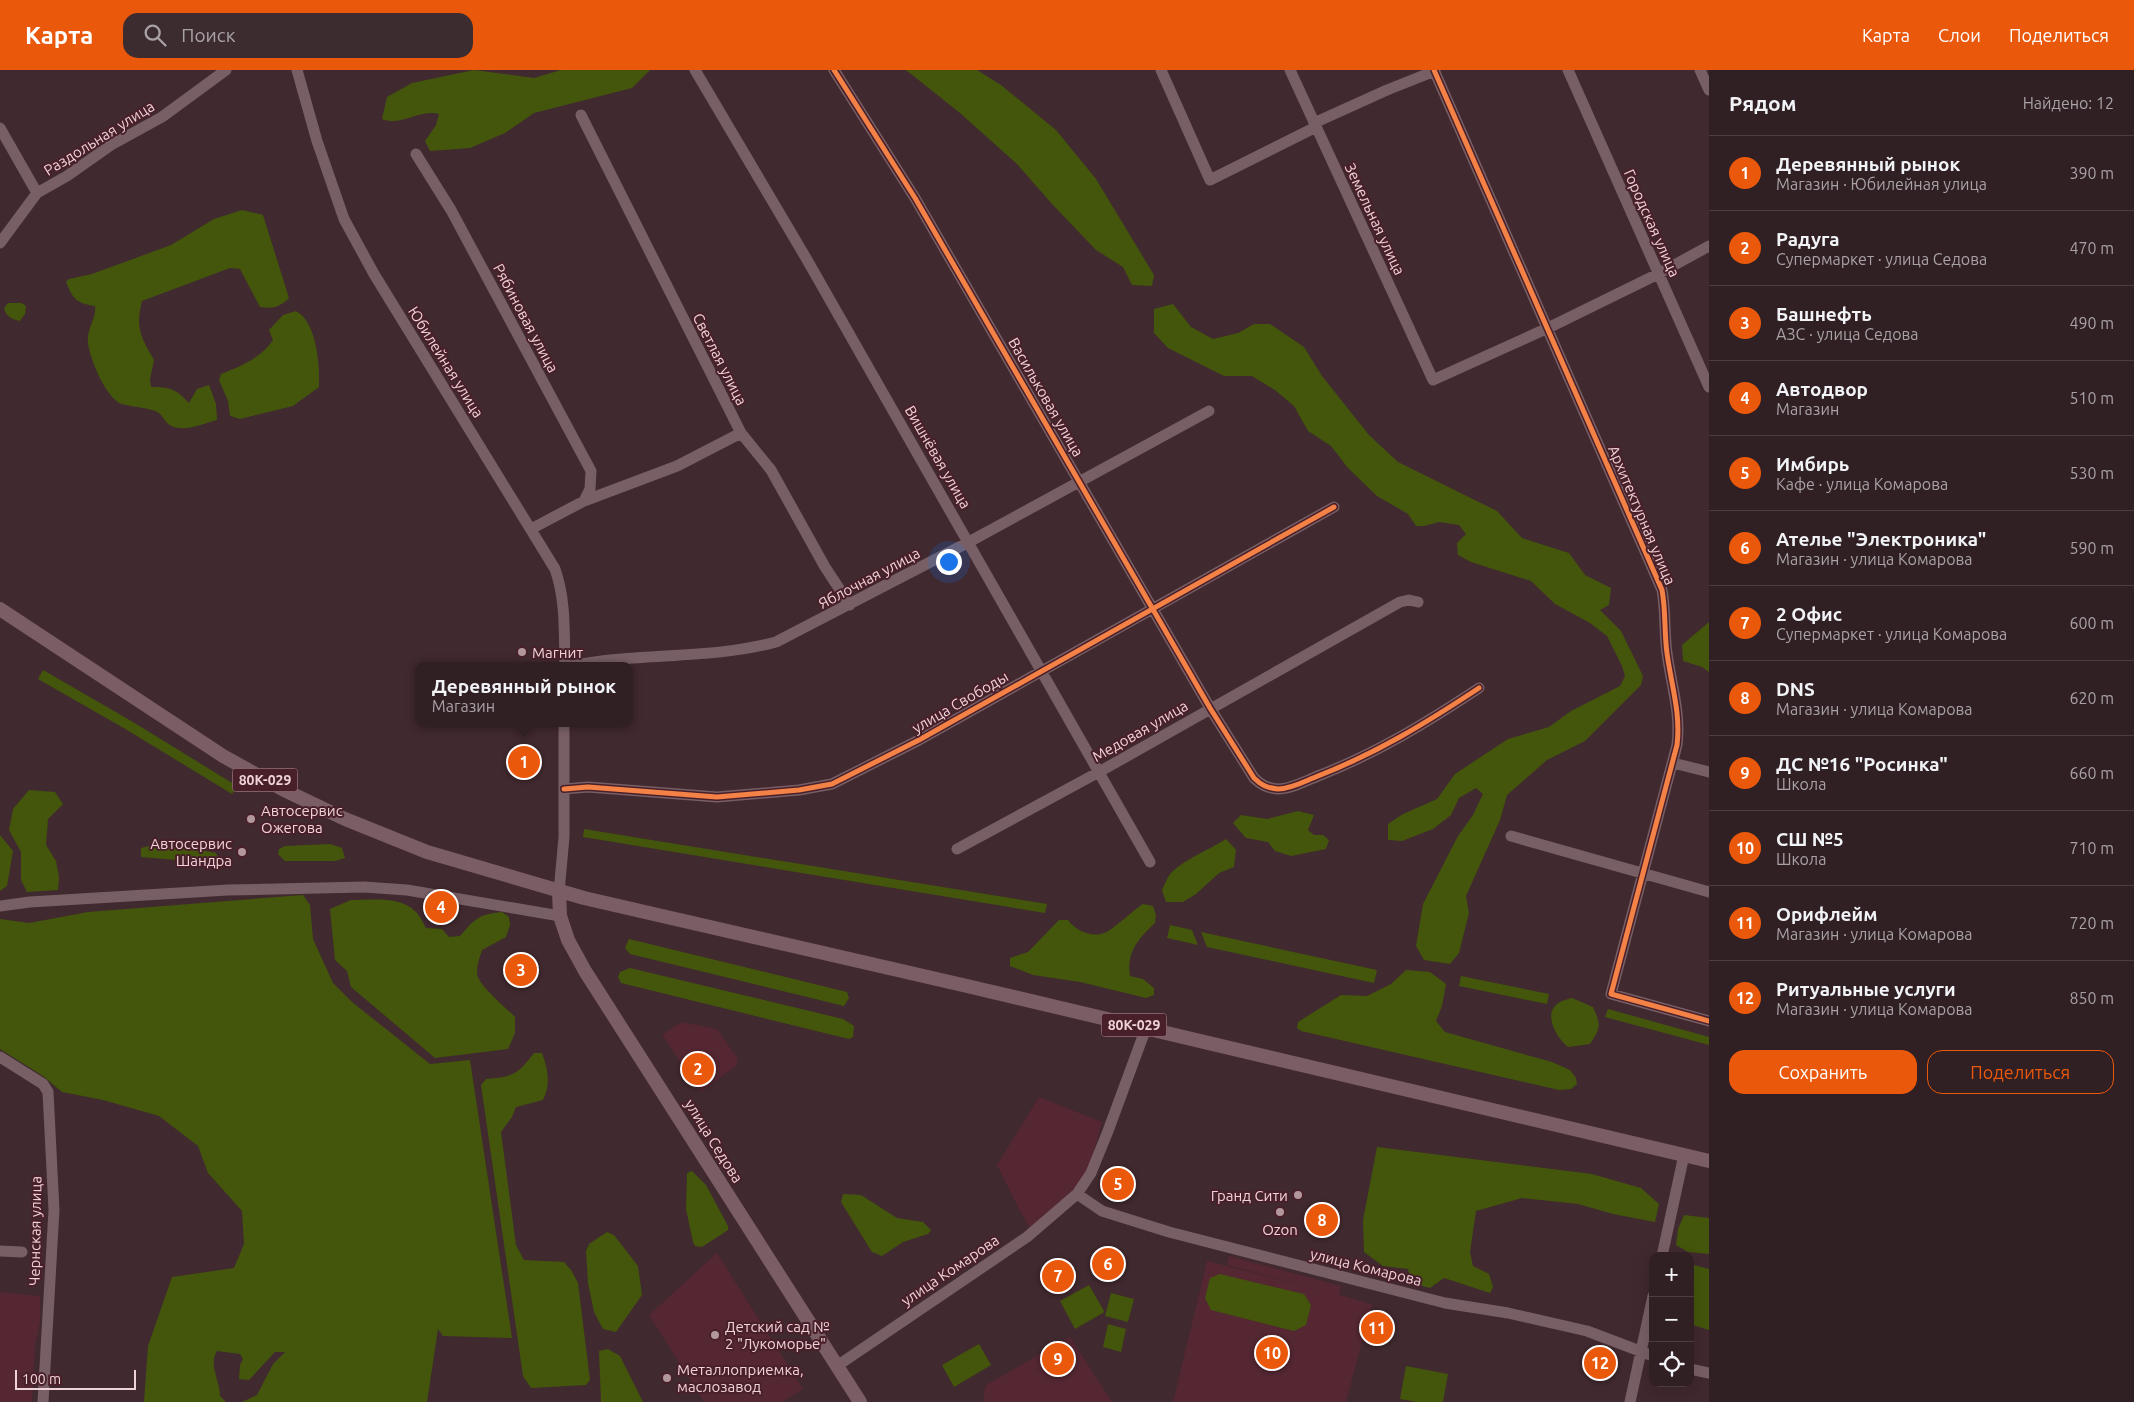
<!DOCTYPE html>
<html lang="ru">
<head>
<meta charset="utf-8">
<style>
  :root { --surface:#301f23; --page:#3c2c30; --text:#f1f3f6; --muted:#a8a2a6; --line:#4b3d41; --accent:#ea580c }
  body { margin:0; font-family:Ubuntu,sans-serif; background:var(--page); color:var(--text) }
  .controls { position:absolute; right:15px; bottom:15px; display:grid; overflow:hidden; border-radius:10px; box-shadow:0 5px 20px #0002 }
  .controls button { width:45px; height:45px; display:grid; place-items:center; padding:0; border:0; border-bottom:1px solid var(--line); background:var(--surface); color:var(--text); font:25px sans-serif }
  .scale { position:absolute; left:15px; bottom:12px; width:121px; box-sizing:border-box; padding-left:5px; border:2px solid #efd3d8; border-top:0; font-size:14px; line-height:18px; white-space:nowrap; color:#efd3d8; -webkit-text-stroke:4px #49202a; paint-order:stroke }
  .you { position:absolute; left:948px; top:491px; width:18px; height:18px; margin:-12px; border:4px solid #fff; border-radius:50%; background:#1a73e8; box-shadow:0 0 0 8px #1a73e833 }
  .badge { display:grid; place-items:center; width:32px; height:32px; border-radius:50%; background:var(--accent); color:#fff; font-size:16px; font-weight:700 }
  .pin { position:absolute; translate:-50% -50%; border:2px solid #fff; box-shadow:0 1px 5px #0006 }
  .popup { position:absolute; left:415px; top:592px; width:218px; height:65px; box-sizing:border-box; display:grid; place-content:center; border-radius:10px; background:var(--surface); filter:drop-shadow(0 1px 4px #0005); font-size:16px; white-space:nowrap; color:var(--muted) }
  .popup b { font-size:19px; color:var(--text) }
  .popup::after { content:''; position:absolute; left:50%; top:100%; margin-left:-10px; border:10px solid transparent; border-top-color:var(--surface) }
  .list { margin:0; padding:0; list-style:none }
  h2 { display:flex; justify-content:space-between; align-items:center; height:65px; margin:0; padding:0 20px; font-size:21px }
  h2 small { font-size:16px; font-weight:400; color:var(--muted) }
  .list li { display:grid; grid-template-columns:32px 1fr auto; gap:15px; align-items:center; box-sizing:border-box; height:75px; padding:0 20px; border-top:1px solid var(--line) }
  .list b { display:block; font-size:19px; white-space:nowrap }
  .list p { margin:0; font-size:16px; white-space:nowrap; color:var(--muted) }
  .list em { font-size:16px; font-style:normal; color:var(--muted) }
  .actions { display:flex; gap:10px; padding:15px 20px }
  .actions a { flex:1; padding:11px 0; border:1px solid var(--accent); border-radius:15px; text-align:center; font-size:18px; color:var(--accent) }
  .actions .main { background:var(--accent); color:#fff }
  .icon { flex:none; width:28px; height:28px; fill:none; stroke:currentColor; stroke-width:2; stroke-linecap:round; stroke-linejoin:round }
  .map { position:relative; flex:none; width:1709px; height:1332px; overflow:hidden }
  header { display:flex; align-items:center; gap:30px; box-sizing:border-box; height:70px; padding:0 25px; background:var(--accent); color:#fff }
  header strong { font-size:24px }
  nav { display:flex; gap:28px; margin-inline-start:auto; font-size:18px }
  .search { width:350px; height:45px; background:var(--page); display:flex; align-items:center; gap:12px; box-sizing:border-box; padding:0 18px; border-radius:15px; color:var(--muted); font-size:19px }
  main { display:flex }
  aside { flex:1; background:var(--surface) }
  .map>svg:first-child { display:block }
  .built { fill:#542732 }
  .green { fill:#43560b }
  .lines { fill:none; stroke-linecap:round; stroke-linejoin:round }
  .minor { stroke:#785f65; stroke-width:11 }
  .major { stroke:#7b5d65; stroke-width:14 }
  .cycleway-casing { stroke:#49202a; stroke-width:8 }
  .cycleway { stroke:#f48246; stroke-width:5 }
  .poi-dot { fill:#b2989d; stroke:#49202a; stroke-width:2 }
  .labels { text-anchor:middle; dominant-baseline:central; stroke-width:4; stroke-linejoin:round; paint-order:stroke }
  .shield { fill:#49202a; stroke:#bd9da4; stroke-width:1 }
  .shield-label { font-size:14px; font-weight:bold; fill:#efd3d8 }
  .street-label { font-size:15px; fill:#efd3d8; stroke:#49202a }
  .poi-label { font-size:15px; fill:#efd3d8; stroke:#49202a; text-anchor:start }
</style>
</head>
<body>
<header>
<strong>Карта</strong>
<div class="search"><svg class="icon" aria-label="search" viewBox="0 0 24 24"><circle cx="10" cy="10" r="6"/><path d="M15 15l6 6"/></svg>Поиск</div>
<nav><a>Карта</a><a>Слои</a><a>Поделиться</a></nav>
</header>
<main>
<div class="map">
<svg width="1709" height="1332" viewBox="0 0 1709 1332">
  <rect width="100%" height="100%" fill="#40292f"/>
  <!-- built -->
  <path class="built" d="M681,952L717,959L738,989L736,996L701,1022L662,965Z
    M1039,1027L1102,1052L1091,1092L1071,1127L1031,1160L1020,1141L997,1095Z
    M717,1183L803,1319L782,1332H704L649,1245Z
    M1229,1186L1341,1216L1339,1225L1372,1234L1346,1332H1173L1207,1191L1322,1220L1227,1195Z
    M0,1222L40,1226V1252L35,1276L32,1332H0Z
    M1070,1267L1112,1332H983L986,1315Z"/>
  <!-- green -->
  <path class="green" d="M474,0L534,8L561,0H650L632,18L534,43L505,63L470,78L430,81L425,71L436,55L439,44C420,39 400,57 382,49L387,27L412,13Z
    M906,0H977L1001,15L1056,60L1096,109L1154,205L1152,216L1132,215L1123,197L1096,180L1052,134L1017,94L960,43Z
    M242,140L263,145L289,228C280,237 273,239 260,237L240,199L230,198L142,231C135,259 141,267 154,290L150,309L151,317C170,317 176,319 189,333L197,319L209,315L216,334L217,350C202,354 179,365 166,352C164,350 162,345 159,343C152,338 132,337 122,334C106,329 90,289 88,273C86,259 97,248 95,236C76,233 73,229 66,212L69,209L92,204L171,175L214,149Z
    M8,233H21L26,236L25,244L20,251C12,249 6,247 4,238Z
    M1173,234L1191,257L1213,269L1238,263L1254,254H1270L1304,277L1322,306L1369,365L1398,392L1497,441L1522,468L1569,483L1585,505L1611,518L1609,535L1600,540L1621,561L1643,606L1641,615L1585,671L1547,690L1507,725L1500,750L1466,826L1469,843L1459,883L1450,894L1424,890L1416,876L1423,834L1458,766L1473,745L1483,724L1476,718L1459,728L1451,745L1433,759L1402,771L1388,770V754L1403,744L1437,729L1455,704L1508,669L1549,657L1571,641L1620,616L1625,606L1622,596L1607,566L1590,553L1555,534L1531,511L1471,492L1458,485L1457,473L1466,464L1459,455L1439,452L1424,456H1416L1408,444L1377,426L1348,398L1331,376L1308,361L1294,336L1275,320L1252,306H1224L1168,278L1154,263V239Z
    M296,241C317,252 320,296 319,317L293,336L240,349L230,346L228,331L219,310L221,304C241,296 261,288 273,270L269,260L283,245Z
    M1709,552V602L1702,597L1683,591L1682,575Z
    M43,600L133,652L237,716L232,724L127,660L38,609Z
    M29,720L55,722L63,734L48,749L46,775L56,791L59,807L58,820L27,822L21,810V782L9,760L13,739Z
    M1298,741L1314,745L1308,760L1314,765H1323L1329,770L1326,779L1291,786L1275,781L1268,772L1246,768L1233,753L1241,745L1267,749Z
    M584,759L1047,834L1045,843L583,767Z
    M0,765L13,781L7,816L0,821Z
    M1226,769L1236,780L1234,797L1219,803L1196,824L1183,832H1166L1162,820C1165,814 1167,807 1172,802C1185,789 1209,780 1226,769Z
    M330,774L342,778L345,788L335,791H285L278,784L279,779L285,776Z
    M149,776L192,778L216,783L219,789L177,790L141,787V778Z
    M303,825L310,835L313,869L333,913L352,932L430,994L470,990L512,1268L443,1266L438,1259L427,1332H242L257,1325L273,1294L285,1282H275L249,1310L239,1309L240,1295L243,1289L240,1284L217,1281C208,1295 220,1310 220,1326L226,1332H144L148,1276L172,1207L234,1198L244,1174L242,1141L208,1103L198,1076L159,1046L103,1030L62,1022L43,1006L0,979V849L29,853L88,842Z
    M351,830C371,830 400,826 415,841C420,845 423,853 426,858L442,859L449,867L460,866C475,849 479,844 502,842L509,847L510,855L506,867L482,880C480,887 475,899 478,907C482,918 506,938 515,947V963L508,979L435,988L351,917L347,901L335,890L330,839Z
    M1143,834L1153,836L1156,845L1155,853C1139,868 1126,882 1130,906L1143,909L1154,918V925L1146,928L1080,912L1033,905L1010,896V888L1028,882L1059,850H1068C1075,860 1091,868 1104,863C1112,861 1133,840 1143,834Z
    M1170,855L1192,860L1198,875L1167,868Z
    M1201,862L1377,900L1374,913L1207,877Z
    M629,869L847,922L849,928L844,936L630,884L625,878Z
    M630,898L843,949L854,956L853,967L849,969L621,913L618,907L620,902Z
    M1406,900L1430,902L1446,914L1442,936L1436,951L1445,962L1552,992L1570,1000L1576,1008L1577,1014L1571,1019L1559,1020L1301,961L1297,958L1298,952L1341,925L1367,926L1391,914Z
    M1461,906L1549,924L1547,934L1459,916Z
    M1572,928L1593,937C1601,955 1601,958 1590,974L1568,977C1557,968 1541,943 1560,932C1563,930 1569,929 1572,928Z
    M1608,939L1709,967V975L1605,947Z
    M534,983H542C548,999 551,1015 543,1030L516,1037L512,1047L501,1062L516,1175L524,1190L564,1192L571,1200L578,1213L590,1310L586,1315L531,1318L523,1306L481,1015L486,1009C513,1007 518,1004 534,983Z
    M1377,1077L1592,1104L1641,1118L1659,1134L1655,1152L1613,1144L1578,1134L1522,1128L1476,1141L1470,1182L1473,1196L1489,1204L1493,1217L1490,1223L1444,1208L1430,1218L1411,1213L1408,1199L1383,1196L1364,1182L1363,1150Z
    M692,1101L706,1115L728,1156V1160L702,1177L695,1176L693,1172L686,1139L687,1103Z
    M843,1124L861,1125L897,1148L923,1152L931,1160L928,1164L903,1172L882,1186L872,1182L841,1132Z
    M1684,1145L1709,1148V1184L1688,1182L1676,1175L1678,1159Z
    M607,1162L614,1165L638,1196L642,1225L616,1262L603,1259L594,1242L588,1213L586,1181L589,1174Z
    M1690,1194L1709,1199V1260L1690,1254Z
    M1220,1204L1304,1224L1311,1235L1306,1255L1294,1261L1211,1240L1205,1228L1210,1208Z
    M1089,1215L1104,1241L1103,1243L1075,1259L1060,1231Z
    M1111,1223L1134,1229L1128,1252L1105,1246Z
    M1108,1254L1126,1259L1121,1282L1103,1277Z
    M979,1274L991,1295L954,1317L942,1295Z
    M608,1279L620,1286L643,1332H601L599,1281Z
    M1406,1296L1448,1304L1443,1332H1417L1400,1329Z"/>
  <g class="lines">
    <!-- minor -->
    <path class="minor" d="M297,0L317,71L344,149L374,204L555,499C566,530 564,563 565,596
      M695,0L806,188L1150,792
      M834,0L915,128L1210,638L1254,708C1261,715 1267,718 1278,719C1291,719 1305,711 1318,706C1377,683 1426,653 1479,618
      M1161,0L1210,110L1316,57
      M1290,0L1433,310L1548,258L1658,204L1709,176
      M1434,0L1662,520C1666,541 1664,562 1667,583C1671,614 1681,643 1677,675L1611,924L1709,951
      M1568,0L1709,317
      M1700,0L1709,20
      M581,45L741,363L771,400L825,497L850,535
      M1314,53L1387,20L1435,1
      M0,58L37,123
      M416,84L451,140L591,401L590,419L584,431
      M0,173L37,123L67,106L111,75L162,47L226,0
      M531,459L584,431L677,396L741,363
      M571,596C639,582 710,590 776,572L967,473L1209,341
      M1673,693L1709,702
      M564,719L588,717L717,727L799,720L832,714L919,670L1334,437
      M1511,766L1709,822
      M957,779L1099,702L1400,532L1409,530L1418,532
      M559,822L564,767V653
      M0,836L30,832L228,820L364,817L407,820L560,846
      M0,987L43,1014L48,1022L54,1140L43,1332
      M1077,1124L1102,1141L1169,1162L1445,1233L1508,1243L1587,1261L1653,1286
      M0,1181L22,1182
      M1662,1186L1684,1085
      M837,1296L1027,1167L1077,1124L1091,1103L1108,1061L1146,958
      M1690,1299L1709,1303
      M1630,1332L1653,1226"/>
    <!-- major -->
    <path class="major" d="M0,539L223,686L284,720L345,749L427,782L584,828L967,916L1709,1091
      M559,822L560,846L568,870L585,901L860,1332"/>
    <defs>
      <path id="cycleway" d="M834,0L915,128L1210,638L1254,708C1261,715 1267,718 1278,719C1291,719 1305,711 1318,706C1377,683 1426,653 1479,618
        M1434,0L1662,520C1666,541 1664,562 1667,583C1671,614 1681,643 1677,675L1611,924L1709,951
        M564,719L588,717L717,727L799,720L832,714L919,670L1334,437"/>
    </defs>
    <!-- cycleway casing -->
    <use href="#cycleway" class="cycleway-casing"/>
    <!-- cycleway -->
    <use href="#cycleway" class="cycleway"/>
  </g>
  <!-- markers -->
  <g class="poi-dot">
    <circle cx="522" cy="582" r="5"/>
    <circle cx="251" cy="749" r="5"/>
    <circle cx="242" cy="782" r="5"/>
    <circle cx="1298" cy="1125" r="5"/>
    <circle cx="1280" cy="1142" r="5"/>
    <circle cx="715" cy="1265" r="5"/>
    <circle cx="667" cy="1308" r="5"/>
  </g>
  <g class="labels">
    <!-- shield labels -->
    <g class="shield">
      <rect x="232.5" y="698.5" width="65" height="23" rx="4"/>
      <rect x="1101.5" y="943.5" width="65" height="23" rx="4"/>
    </g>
    <g class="shield-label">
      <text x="265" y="710">80К-029</text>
      <text x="1134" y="955">80К-029</text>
    </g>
    <!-- street labels -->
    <g class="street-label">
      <text transform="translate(99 68) rotate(-32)">Раздольная улица</text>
      <text transform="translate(1375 149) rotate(65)">Земельная улица</text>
      <text transform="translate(1652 153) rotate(66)">Городская улица</text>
      <text transform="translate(526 248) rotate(62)">Рябиновая улица</text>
      <text transform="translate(720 289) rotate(63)">Светлая улица</text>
      <text transform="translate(446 292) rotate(58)">Юбилейная улица</text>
      <text transform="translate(1046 327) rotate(60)">Васильковая улица</text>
      <text transform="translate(938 387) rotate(60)">Вишнёвая улица</text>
      <text transform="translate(1642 445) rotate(67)">Архитектурная улица</text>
      <text transform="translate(869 508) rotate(-28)">Яблочная улица</text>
      <text transform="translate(960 632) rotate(-30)">улица Свободы</text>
      <text transform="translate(1140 661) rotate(-30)">Медовая улица</text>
      <text transform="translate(714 1071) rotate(58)">улица Седова</text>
      <text transform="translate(35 1161) rotate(-89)">Чернская улица</text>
      <text transform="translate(1366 1197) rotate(14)">улица Комарова</text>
      <text transform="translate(950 1200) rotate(-34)">улица Комарова</text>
    </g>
    <!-- poi labels -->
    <g class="poi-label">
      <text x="532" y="582">Магнит</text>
      <text x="261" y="740">Автосервис<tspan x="261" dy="17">Ожегова</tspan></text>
      <text x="232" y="773" text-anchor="end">Автосервис<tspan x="232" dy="17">Шандра</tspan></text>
      <text x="1288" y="1125" text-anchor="end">Гранд Сити</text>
      <text x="1280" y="1159" text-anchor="middle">Ozon</text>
      <text x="725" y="1256">Детский сад №<tspan x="725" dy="17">2 "Лукоморье"</tspan></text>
      <text x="677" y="1299">Металлоприемка,<tspan x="677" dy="17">маслозавод</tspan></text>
    </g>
  </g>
</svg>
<div class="controls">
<button>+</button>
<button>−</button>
<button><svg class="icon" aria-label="locate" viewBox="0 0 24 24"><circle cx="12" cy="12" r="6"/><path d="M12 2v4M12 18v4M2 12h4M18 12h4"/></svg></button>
</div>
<div class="scale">100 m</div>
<div class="you"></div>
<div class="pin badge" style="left:524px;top:692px">1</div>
<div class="popup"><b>Деревянный рынок</b>Магазин</div>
<div class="pin badge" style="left:698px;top:999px">2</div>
<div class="pin badge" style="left:521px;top:900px">3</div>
<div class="pin badge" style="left:441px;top:837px">4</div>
<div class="pin badge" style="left:1118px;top:1114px">5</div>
<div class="pin badge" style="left:1108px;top:1194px">6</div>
<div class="pin badge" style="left:1058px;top:1206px">7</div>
<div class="pin badge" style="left:1322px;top:1150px">8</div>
<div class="pin badge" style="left:1058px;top:1289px">9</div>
<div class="pin badge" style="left:1272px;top:1283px">10</div>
<div class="pin badge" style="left:1377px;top:1258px">11</div>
<div class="pin badge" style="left:1600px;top:1293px">12</div>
</div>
<aside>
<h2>Рядом<small>Найдено: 12</small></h2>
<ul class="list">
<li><span class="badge">1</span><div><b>Деревянный рынок</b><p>Магазин · Юбилейная улица</p></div><em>390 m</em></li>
<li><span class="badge">2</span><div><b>Радуга</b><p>Супермаркет · улица Седова</p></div><em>470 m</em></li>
<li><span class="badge">3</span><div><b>Башнефть</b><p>АЗС · улица Седова</p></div><em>490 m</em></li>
<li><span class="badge">4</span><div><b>Автодвор</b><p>Магазин</p></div><em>510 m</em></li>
<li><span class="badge">5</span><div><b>Имбирь</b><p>Кафе · улица Комарова</p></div><em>530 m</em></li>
<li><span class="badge">6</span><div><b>Ателье &quot;Электроника&quot;</b><p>Магазин · улица Комарова</p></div><em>590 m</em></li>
<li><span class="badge">7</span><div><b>2 Офис</b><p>Супермаркет · улица Комарова</p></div><em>600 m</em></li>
<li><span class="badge">8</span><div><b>DNS</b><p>Магазин · улица Комарова</p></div><em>620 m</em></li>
<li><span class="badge">9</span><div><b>ДС №16 &quot;Росинка&quot;</b><p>Школа</p></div><em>660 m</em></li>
<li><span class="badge">10</span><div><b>СШ №5</b><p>Школа</p></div><em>710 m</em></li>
<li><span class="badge">11</span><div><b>Орифлейм</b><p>Магазин · улица Комарова</p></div><em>720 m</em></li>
<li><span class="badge">12</span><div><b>Ритуальные услуги</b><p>Магазин · улица Комарова</p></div><em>850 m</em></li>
</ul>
<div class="actions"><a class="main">Сохранить</a><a>Поделиться</a></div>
</aside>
</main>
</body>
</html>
